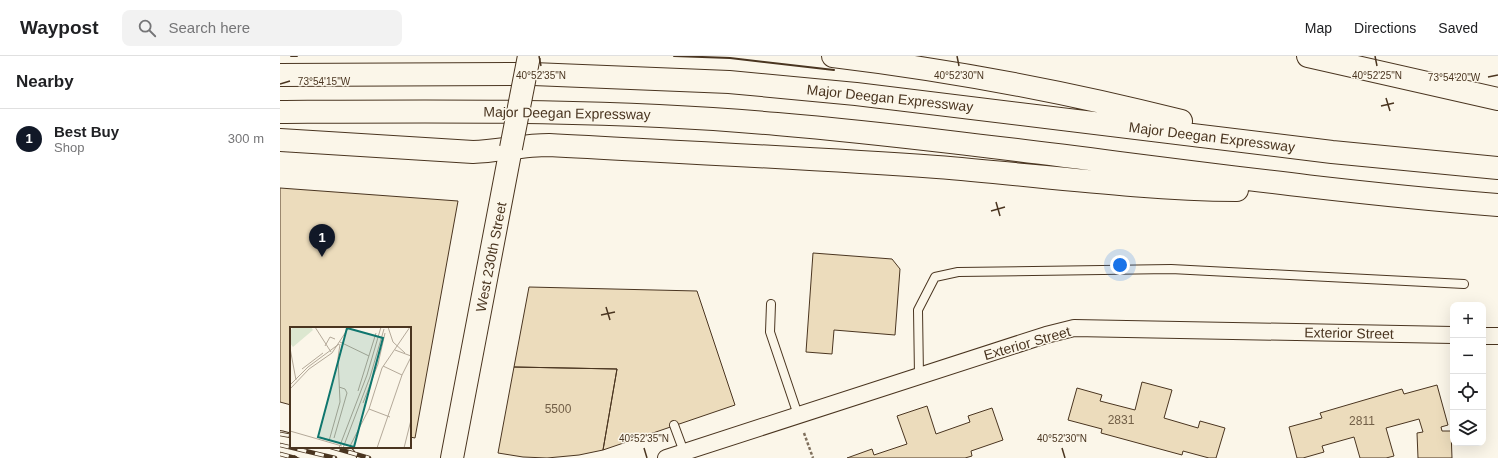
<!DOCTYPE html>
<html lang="en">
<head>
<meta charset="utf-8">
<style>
  :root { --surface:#fff; --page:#f2f2f2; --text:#202124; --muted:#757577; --line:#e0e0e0; --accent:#111827 }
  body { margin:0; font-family:Arial,sans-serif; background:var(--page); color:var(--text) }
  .controls { position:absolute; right:12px; bottom:12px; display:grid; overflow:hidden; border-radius:8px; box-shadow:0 4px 16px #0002 }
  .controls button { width:36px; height:36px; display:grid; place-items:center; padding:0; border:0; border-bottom:1px solid var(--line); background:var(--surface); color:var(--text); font:20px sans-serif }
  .you { position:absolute; left:840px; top:209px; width:14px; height:14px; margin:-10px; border:3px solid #fff; border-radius:50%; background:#1a73e8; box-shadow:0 0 0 6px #1a73e833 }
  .badge { display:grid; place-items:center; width:26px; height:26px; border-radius:50%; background:var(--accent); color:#fff; font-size:13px; font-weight:700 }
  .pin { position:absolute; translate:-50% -33px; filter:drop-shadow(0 1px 2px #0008) }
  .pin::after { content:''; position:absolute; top:21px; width:14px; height:12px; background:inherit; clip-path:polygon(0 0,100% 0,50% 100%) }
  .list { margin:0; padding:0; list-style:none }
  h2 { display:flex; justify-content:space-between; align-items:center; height:52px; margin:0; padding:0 16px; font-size:17px }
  h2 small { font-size:13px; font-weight:400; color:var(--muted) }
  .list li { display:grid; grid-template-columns:26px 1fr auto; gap:12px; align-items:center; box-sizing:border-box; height:60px; padding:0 16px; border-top:1px solid var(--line) }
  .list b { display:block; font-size:15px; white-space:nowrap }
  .list p { margin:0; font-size:13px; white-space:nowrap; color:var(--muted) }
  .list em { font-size:13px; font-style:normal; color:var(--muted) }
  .icon { flex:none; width:22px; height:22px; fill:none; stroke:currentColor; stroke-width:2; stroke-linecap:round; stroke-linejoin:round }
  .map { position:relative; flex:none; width:1218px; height:402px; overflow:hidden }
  header { display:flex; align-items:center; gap:24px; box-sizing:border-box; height:56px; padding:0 20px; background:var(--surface); border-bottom:1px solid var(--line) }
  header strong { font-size:19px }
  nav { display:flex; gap:22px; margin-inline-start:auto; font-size:14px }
  .search { width:280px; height:36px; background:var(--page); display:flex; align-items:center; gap:10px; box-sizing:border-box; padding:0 14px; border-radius:8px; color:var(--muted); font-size:15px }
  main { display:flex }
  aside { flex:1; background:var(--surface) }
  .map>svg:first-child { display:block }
  .building { fill:#ecdcbc; stroke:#4a3520 }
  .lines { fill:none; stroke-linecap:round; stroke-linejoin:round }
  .lane-casing { stroke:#4a3520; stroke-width:10 }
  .street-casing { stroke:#4a3520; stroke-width:18 }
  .secondary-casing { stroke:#4a3520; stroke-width:24 }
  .primary-casing { stroke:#4a3520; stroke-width:24 }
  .highway-casing { stroke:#4a3520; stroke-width:24 }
  .path { stroke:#7f6f5c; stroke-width:2.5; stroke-dasharray:3 2; stroke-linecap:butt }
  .lane { stroke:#fbf6e9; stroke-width:8 }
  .street { stroke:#fbf6e9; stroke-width:16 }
  .secondary { stroke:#fbf6e9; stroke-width:22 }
  .primary { stroke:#fbf6e9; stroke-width:22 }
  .highway { stroke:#fbf6e9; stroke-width:22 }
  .rail-casing { stroke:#4a3520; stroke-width:4.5 }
  .rail { stroke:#fbf6e9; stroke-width:3; stroke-dasharray:9; stroke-linecap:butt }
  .secondary-bridge-casing { stroke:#4a3520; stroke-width:24; stroke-linecap:butt }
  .secondary-bridge { stroke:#fbf6e9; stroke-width:22 }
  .wall { stroke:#4a3520; stroke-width:2 }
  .ticks { fill:none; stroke:#4a3520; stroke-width:1.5 }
  .labels { text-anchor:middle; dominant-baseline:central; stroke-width:3; stroke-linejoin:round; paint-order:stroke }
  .number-label { font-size:12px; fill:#725f47 }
  .street-label { font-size:14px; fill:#4a3520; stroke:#fbf6e9 }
  .inset-road { fill:none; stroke:#b4a999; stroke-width:1 }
  .view { fill:#0f766e; fill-opacity:0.15; stroke:#0f766e; stroke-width:2 }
  .inset-edge { fill:none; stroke:#4a3520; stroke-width:2 }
  .ticks-label { font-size:10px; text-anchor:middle; fill:#4a3520; stroke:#fbf6e9; stroke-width:3; stroke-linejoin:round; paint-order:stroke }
</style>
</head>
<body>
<header>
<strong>Waypost</strong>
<div class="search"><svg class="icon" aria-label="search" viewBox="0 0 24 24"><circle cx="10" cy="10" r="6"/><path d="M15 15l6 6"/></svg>Search here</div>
<nav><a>Map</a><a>Directions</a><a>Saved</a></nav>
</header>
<main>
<aside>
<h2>Nearby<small></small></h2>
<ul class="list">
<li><span class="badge">1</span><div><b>Best Buy</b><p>Shop</p></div><em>300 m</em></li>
</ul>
</aside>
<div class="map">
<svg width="1218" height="402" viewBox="0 0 1218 402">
  <rect width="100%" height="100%" fill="#fbf6e9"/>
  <!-- building -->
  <path class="building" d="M0,132L178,145L135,382L130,381V272H11V349L0,346Z
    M533,197L612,203L620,213L615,279L554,274L552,298L526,296Z
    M249,231L417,235L455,349L323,394L337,313L234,311Z
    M234,311L337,313L323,394L299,399L267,402L243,401L218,397Z
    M862,326L892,334L884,362L918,372L920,365L945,372L936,402H929L903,395L902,399L821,377L822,373L788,364L797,332L822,339L820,345L855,354Z
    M1157,329L1168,369L1161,371L1162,375H1171L1172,402H1138L1137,377L1143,376L1139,363L1106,372L1114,400L1106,402H1080L1074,381L1042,390L1044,396L1023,402H1017L1009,371L1042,362L1040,357L1122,333L1124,338Z
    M647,350L656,378L690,366L688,360L712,352L723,384L691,395L692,400L685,402H567L592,393L594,399L627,388L617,360Z"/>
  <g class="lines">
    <defs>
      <path id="lane" d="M491,248L490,276L518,359
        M639,320L638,254L655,221L678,216L891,213L1184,228
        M394,369L404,396"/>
      <path id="street" d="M1203,280H1218
        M386,402L766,279L794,272L1173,279"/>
      <path id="secondary" d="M1028,0L1218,43
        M172,402L231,92"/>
      <path id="primary" d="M0,386L11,389
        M22,391L65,402"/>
      <path id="highway" d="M553,0C669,14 787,36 901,65
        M0,19L253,18L449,26L576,38L1052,96L1218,112
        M0,56C166,55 332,53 497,68C738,89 977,130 1218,149
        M0,84L193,96C218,95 244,89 269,89C399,96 528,102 657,111C757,119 857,133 957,134"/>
    </defs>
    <!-- lane casing -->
    <use href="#lane" class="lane-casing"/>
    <!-- street casing -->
    <use href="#street" class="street-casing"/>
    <!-- secondary casing -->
    <use href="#secondary" class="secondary-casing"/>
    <!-- primary casing -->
    <use href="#primary" class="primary-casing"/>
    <!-- highway casing -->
    <use href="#highway" class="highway-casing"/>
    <!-- path -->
    <path class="path" d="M524,377L533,402"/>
    <!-- lane -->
    <use href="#lane" class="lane"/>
    <!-- street -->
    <use href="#street" class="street"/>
    <!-- secondary -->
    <use href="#secondary" class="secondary"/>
    <!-- primary -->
    <use href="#primary" class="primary"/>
    <!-- highway -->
    <use href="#highway" class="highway"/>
    <defs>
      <path id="rail" d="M0,378L11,380
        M0,389L55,402
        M51,391L89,402
        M0,398L15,402"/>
    </defs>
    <!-- rail casing -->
    <use href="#rail" class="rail-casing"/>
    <!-- rail -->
    <use href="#rail" class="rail"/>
    <defs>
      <path id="secondary-bridge" d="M231,92L249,0"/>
    </defs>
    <!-- secondary-bridge casing -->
    <use href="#secondary-bridge" class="secondary-bridge-casing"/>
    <!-- secondary-bridge -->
    <use href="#secondary-bridge" class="secondary-bridge"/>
    <!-- wall -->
    <path class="wall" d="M11,0H17
      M394,0L450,2L554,14"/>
  </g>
  <!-- ticks -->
  <path class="ticks" d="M259,0L261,10M677,0L679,10M1095,0L1097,10M1208,21L1218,19M0,28L10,25M1106,42L1110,55M1101,50L1114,47M716,146L720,160M711,155L725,151M326,251L330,264M321,259L335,256M364,392L367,402M782,392L785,402"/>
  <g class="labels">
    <!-- number labels -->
    <g class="number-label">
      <text x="278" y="353">5500</text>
      <text x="841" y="364">2831</text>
      <text x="1082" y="365">2811</text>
    </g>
    <!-- street labels -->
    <g class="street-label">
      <text transform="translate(610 42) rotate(6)">Major Deegan Expressway</text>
      <text transform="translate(287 57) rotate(1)">Major Deegan Expressway</text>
      <text transform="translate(932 81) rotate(7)">Major Deegan Expressway</text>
      <text transform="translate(211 201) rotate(-79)">West 230th Street</text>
      <text transform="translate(1069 277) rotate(1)">Exterior Street</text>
      <text transform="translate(747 287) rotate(-16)">Exterior Street</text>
    </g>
  </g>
  <!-- overview -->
  <g transform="translate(10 271)">
    <rect width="121" height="121" fill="#fbf6e9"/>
    <path d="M3,0H21L23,3L3,20L0,16V5Z" fill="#dce7d0"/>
    <path class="inset-road" d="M25,0L41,25M98,0L103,15L115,26M50,15L79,29M35,19L40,10L45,12M0,21L6,53M105,23L121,29M93,39L112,48M12,42L33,26M0,58L18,40L49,17M0,62L19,42L42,26L59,0M68,64L86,6M73,76L88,37L95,6M79,82L100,90M0,104L52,119M44,111L57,66L55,62L49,60M39,114L50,75L48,31L50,17M49,121L77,48L91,0M53,121L80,50L94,2M59,121L79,82L92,41L120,0M87,121L112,48L121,30M114,121L121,93"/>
    <path class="view" d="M57,1L93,11L64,120L28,110Z"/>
    <rect width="121" height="121" class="inset-edge"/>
  </g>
  <g class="ticks-label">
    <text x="261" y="23">40°52'35"N</text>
    <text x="679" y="23">40°52'30"N</text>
    <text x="1097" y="23">40°52'25"N</text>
    <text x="1174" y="25">73°54'20"W</text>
    <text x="44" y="29">73°54'15"W</text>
    <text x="364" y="386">40°52'35"N</text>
    <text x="782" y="386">40°52'30"N</text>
  </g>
</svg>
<div class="controls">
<button>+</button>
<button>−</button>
<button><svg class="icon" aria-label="locate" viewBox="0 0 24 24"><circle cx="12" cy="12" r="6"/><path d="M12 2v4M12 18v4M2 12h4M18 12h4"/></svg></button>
<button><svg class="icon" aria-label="layers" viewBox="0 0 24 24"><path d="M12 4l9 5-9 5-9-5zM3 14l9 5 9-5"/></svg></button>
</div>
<div class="you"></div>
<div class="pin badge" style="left:42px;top:201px">1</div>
</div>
</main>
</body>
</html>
